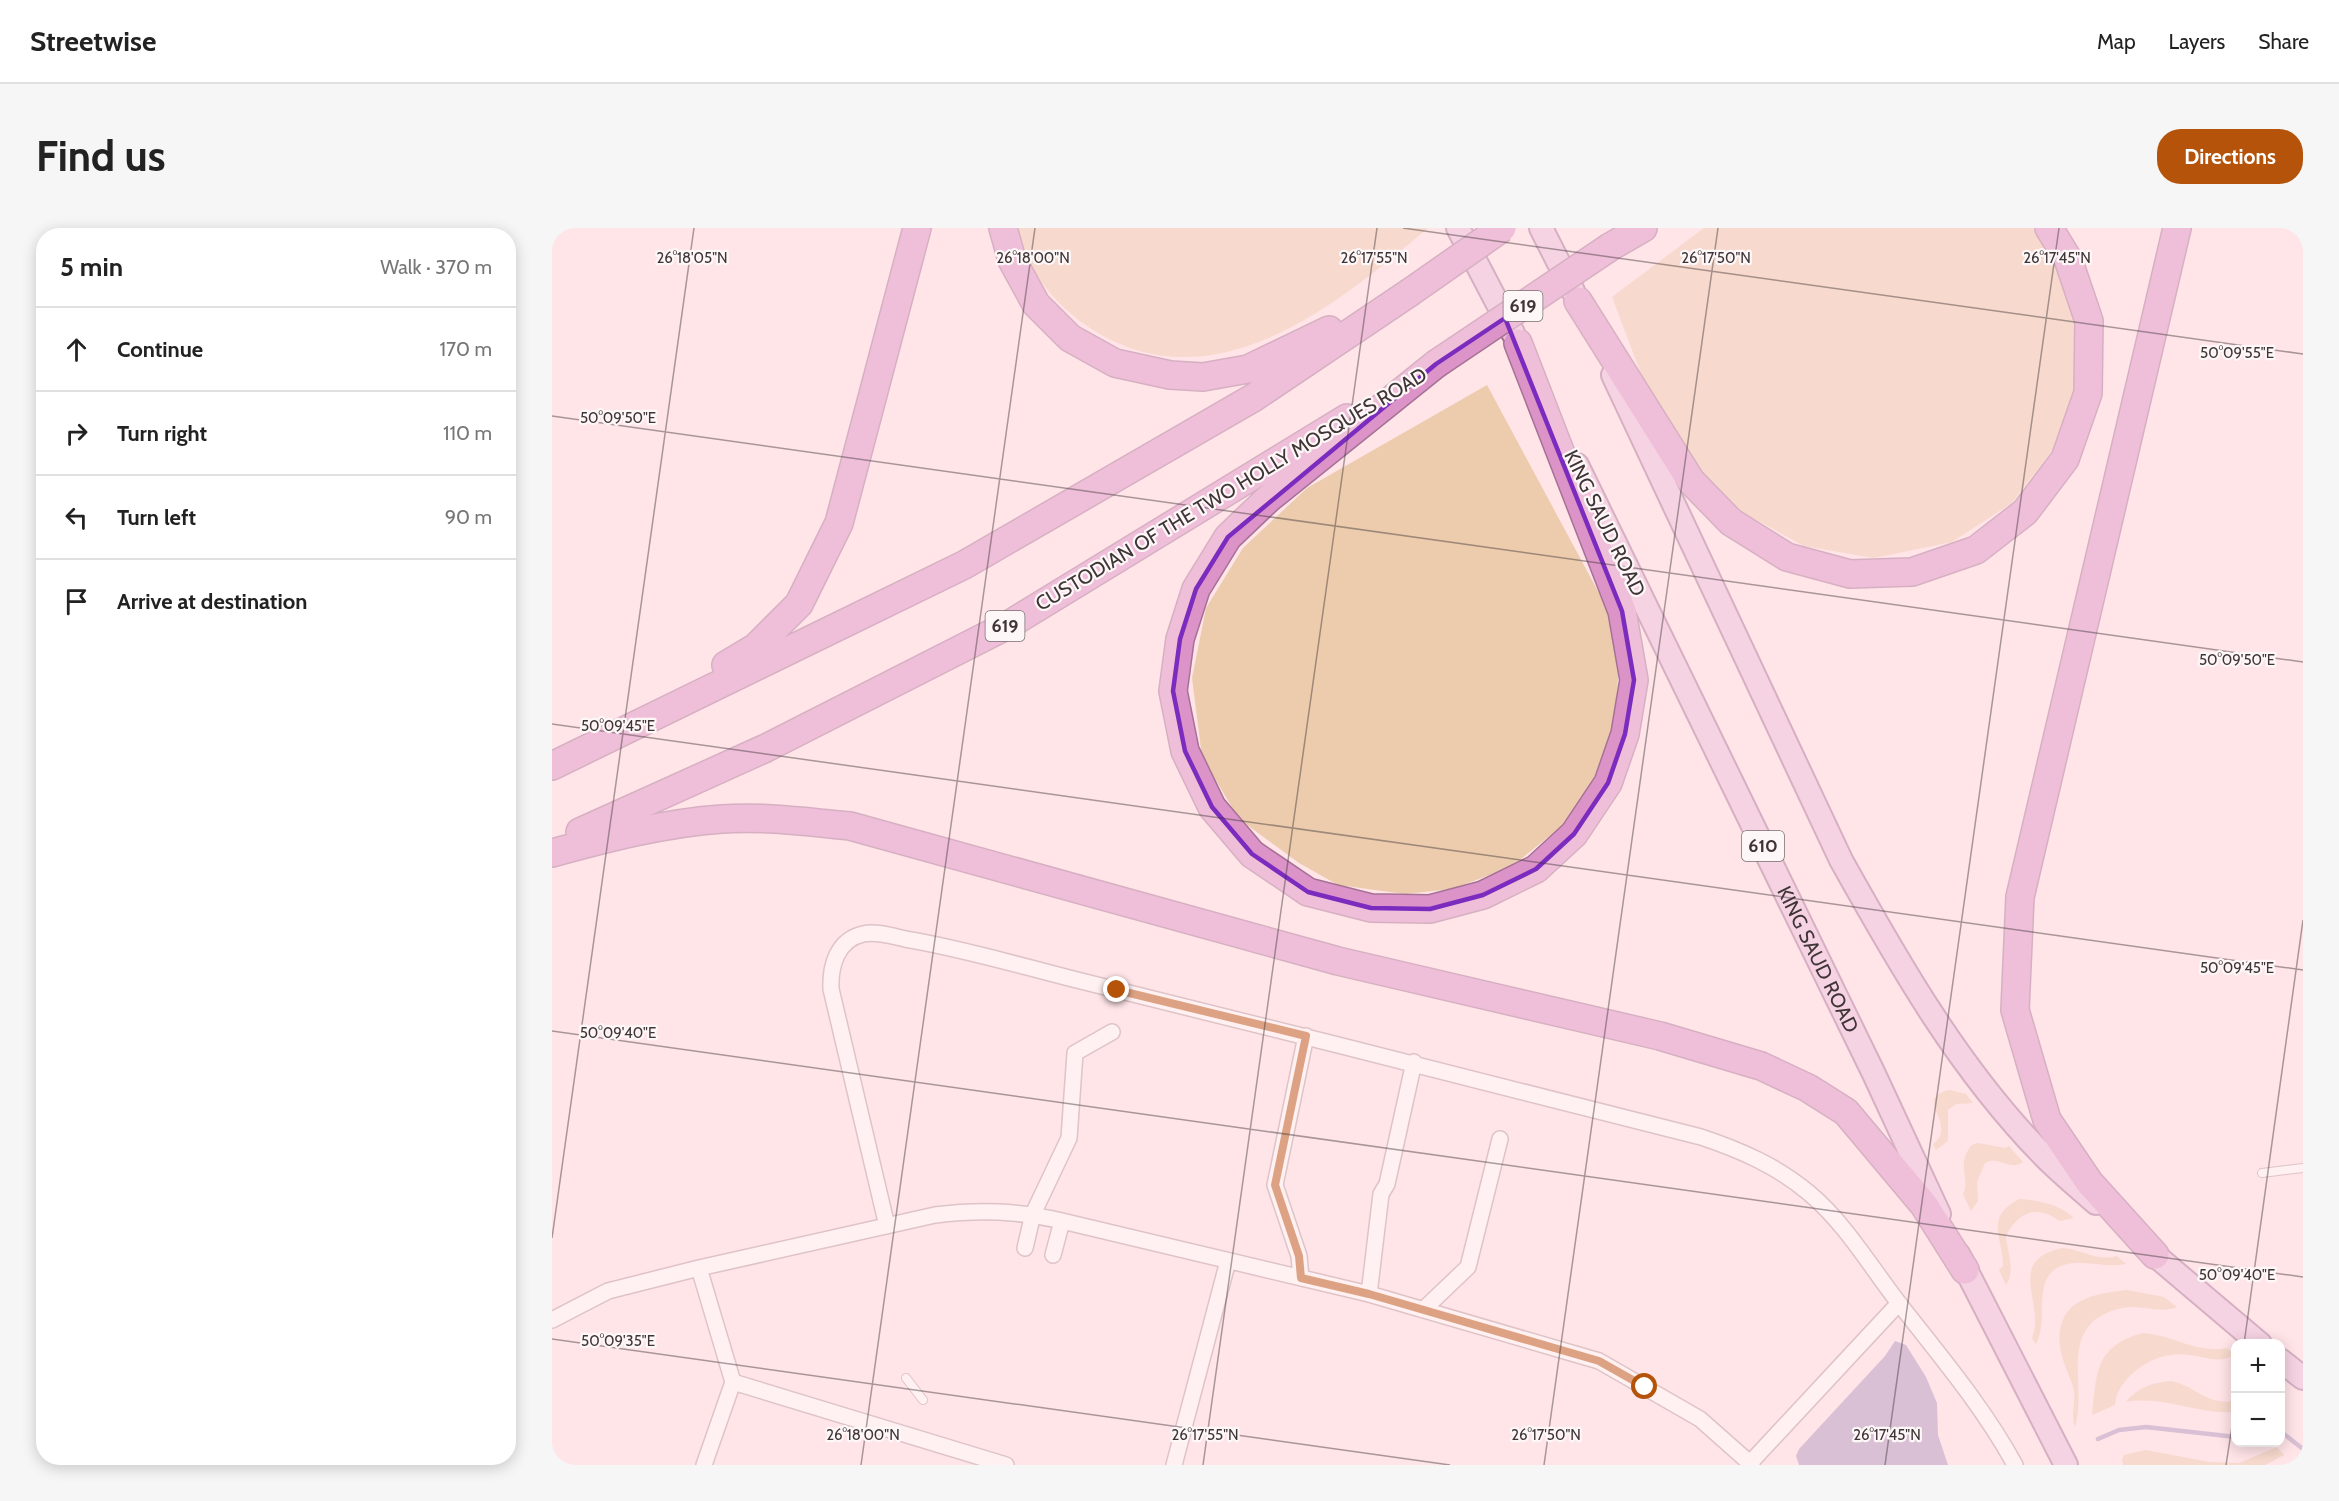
<!DOCTYPE html>
<html lang="en">
<head>
<meta charset="utf-8">
<style>
  :root { --surface:#fff; --page:#f6f6f6; --text:#222; --muted:#767676; --line:#e0e0e0; --accent:#b45309 }
  body { margin:0; font-family:Cabin,sans-serif; background:var(--page); color:var(--text) }
  .controls { position:absolute; right:18px; bottom:18px; display:grid; overflow:hidden; border-radius:12px; box-shadow:0 3px 15px #0003 }
  .controls button { width:54px; height:54px; display:grid; place-items:center; padding:0; border:0; border-bottom:2px solid var(--line); background:var(--surface); color:var(--text); font:30px sans-serif }
  .stop { position:absolute; width:18px; height:18px; margin:-14px; border:4px solid #b45309; border-radius:50%; background:#fff }
  .stop.end { background:#b45309; border-color:#fff; box-shadow:0 2px 6px #0008 }
  .list { margin:0; padding:0; list-style:none }
  h2 { display:flex; justify-content:space-between; align-items:center; height:78px; margin:0; padding:0 24px; font-size:26px }
  h2 small { font-size:20px; font-weight:400; color:var(--muted) }
  .list li { display:grid; grid-template-columns:39px 1fr auto; gap:18px; align-items:center; box-sizing:border-box; height:84px; padding:0 24px; border-top:2px solid var(--line) }
  .list b { display:block; font-size:22px; white-space:nowrap }
  .list em { font-size:20px; font-style:normal; color:var(--muted) }
  .icon { flex:none; width:33px; height:33px; fill:none; stroke:currentColor; stroke-width:2; stroke-linecap:round; stroke-linejoin:round }
  .map { position:relative; flex:none; width:1751px; height:1237px; overflow:hidden; border-radius:24px }
  header { display:flex; align-items:center; gap:36px; box-sizing:border-box; height:84px; padding:0 30px; background:var(--surface); border-bottom:2px solid var(--line) }
  header strong { font-size:28px }
  nav { display:flex; gap:33px; margin-inline-start:auto; font-size:21px }
  .intro { display:flex; align-items:center; justify-content:space-between; box-sizing:border-box; height:144px; padding:0 36px }
  h1 { margin:0; font-size:42px }
  .button { padding:15px 27px; border-radius:24px; background:var(--accent); color:#fff; font-size:21px; font-weight:700 }
  main { display:flex; gap:36px; padding:0 36px }
  aside { flex:1; background:var(--surface); border-radius:24px; box-shadow:0 3px 15px #0003 }
  .map>svg:first-child { display:block }
  .green { fill:#edccae }
  .water { fill:#ab96be }
  .lines { fill:none; stroke-linecap:round; stroke-linejoin:round }
  .stream { stroke:#ab96be; stroke-width:4.5 }
  .lane-casing { stroke:#b69da1; stroke-width:10 }
  .street-casing { stroke:#b69da1; stroke-width:18 }
  .primary-casing { stroke:#a57295; stroke-width:26 }
  .highway-casing { stroke:#a57295; stroke-width:30 }
  .lane { stroke:#fff; stroke-width:8 }
  .street { stroke:#fff; stroke-width:15 }
  .primary { stroke:#eabede; stroke-width:22 }
  .highway { stroke:#dc93c8; stroke-width:27 }
  .highway-bridge-casing { stroke:#a57295; stroke-width:30; stroke-linecap:butt }
  .highway-bridge { stroke:#dc93c8; stroke-width:27 }
  .route { stroke:#b45309; stroke-width:8 }
  .marked { fill:none; stroke:#7b2cbf; stroke-width:4.5; stroke-linejoin:round }
  .ticks { fill:none; stroke:#3f3537; stroke-width:1.5; stroke-opacity:0.45 }
  .labels { text-anchor:middle; dominant-baseline:central; stroke-width:4.5; stroke-linejoin:round; paint-order:stroke }
  .shield { fill:#fdf7f8; stroke:#786f71; stroke-width:1.5 }
  .shield-label { font-size:18px; font-weight:bold; fill:#3f3537 }
  .street-label { font-size:20px; fill:#3f3537; stroke:#fdf7f8 }
  .ticks-label { font-size:15px; text-anchor:middle; fill:#3f3537; stroke:#fdf7f8; stroke-width:4.5; stroke-linejoin:round; paint-order:stroke }
</style>
</head>
<body>
<header>
<strong>Streetwise</strong>
<nav><a>Map</a><a>Layers</a><a>Share</a></nav>
</header>
<div class="intro"><h1>Find us</h1><a class="button">Directions</a></div>
<main>
<aside>
<h2>5 min<small>Walk · 370 m</small></h2>
<ul class="list">
<li><svg class="icon" aria-label="ahead" viewBox="0 0 24 24"><path d="M12 20V5M6 11l6-6 6 6"/></svg><div><b>Continue</b></div><em>170 m</em></li>
<li><svg class="icon" aria-label="right" viewBox="0 0 24 24"><path d="M7 20v-9h11M14 6l5 5-5 5"/></svg><div><b>Turn right</b></div><em>110 m</em></li>
<li><svg class="icon" aria-label="left" viewBox="0 0 24 24"><path d="M17 20v-9H6M10 6l-5 5 5 5"/></svg><div><b>Turn left</b></div><em>90 m</em></li>
<li><svg class="icon" aria-label="arrive" viewBox="0 0 24 24"><path d="M6 21V4h12l-3 4 3 4H6"/></svg><div><b>Arrive at destination</b></div></li>
</ul>
</aside>
<div class="map">
<svg width="1751" height="1237" viewBox="0 0 1751 1237">
  <rect width="100%" height="100%" fill="#ffe4e8"/>
  <!-- green -->
  <path class="green" d="M464,0H876C783,78 661,180 538,100C503,77 474,41 464,0Z
    M1152,0H1481L1505,35L1522,82L1525,148L1506,215L1460,275L1400,314L1322,330L1252,318L1190,284L1143,236L1091,151L1060,69Z
    M935,157L1055,380L1067,427L1064,490L1042,550L1016,593L959,639L900,661L853,666L786,657L747,635L687,591L650,529L640,450L654,380L691,320L755,260Z
    M1397,862L1414,866L1421,875L1404,876L1396,882V913L1384,922L1381,916C1407,896 1360,871 1397,862Z
    M1426,915L1453,920L1457,918L1471,934C1458,944 1447,927 1433,935L1425,954L1426,973L1419,983L1411,966C1419,950 1403,936 1420,917Z
    M1467,971C1486,972 1507,976 1522,990L1508,993C1485,976 1466,984 1454,1008C1455,1024 1464,1042 1454,1057L1447,1042L1451,1038C1451,1009 1432,990 1467,971Z
    M1510,1020C1529,1021 1545,1034 1565,1028L1574,1036C1554,1040 1540,1033 1522,1035C1474,1040 1499,1089 1484,1116L1480,1110C1494,1075 1452,1033 1510,1020Z
    M1575,1062L1612,1069L1625,1079C1607,1086 1589,1076 1570,1080C1503,1095 1536,1155 1523,1199C1518,1186 1525,1173 1521,1159C1517,1146 1510,1133 1508,1119C1503,1073 1538,1066 1575,1062Z
    M1591,1105C1621,1107 1645,1126 1675,1120L1683,1127C1666,1136 1656,1129 1638,1127C1616,1124 1597,1131 1581,1145C1571,1154 1564,1164 1563,1177L1540,1187C1545,1144 1543,1118 1591,1105Z
    M1619,1153C1644,1158 1655,1178 1683,1173V1184C1647,1187 1611,1167 1574,1174C1586,1159 1600,1155 1619,1153Z
    M1725,1219L1732,1227L1713,1237H1571L1570,1232L1572,1227L1594,1222L1657,1234L1687,1235Z"/>
  <!-- water -->
  <path class="water" d="M1343,1113L1354,1117L1374,1149L1385,1175L1386,1207L1396,1237H1247L1244,1228L1247,1221L1333,1128Z"/>
  <g class="lines">
    <!-- stream -->
    <path class="stream" d="M1728,1203L1751,1221
      M1546,1211L1567,1202L1594,1199L1684,1209"/>
    <defs>
      <path id="lane" d="M1710,945L1751,940
        M354,1150L371,1172"/>
      <path id="street" d="M335,998L279,761C278,738 285,712 311,706C324,703 340,708 353,711C408,720 462,736 517,750C728,803 938,854 1149,909C1188,922 1225,938 1257,965C1293,995 1318,1038 1346,1074C1387,1127 1431,1178 1463,1237
        M473,1020L481,986L517,910L523,825L560,804
        M501,1027L510,993
        M147,1040L181,1154L152,1237
        M749,1050L747,1028L723,957L754,808
        M817,1066L829,966L835,956L862,834
        M871,1082L916,1039L948,911
        M0,1092L56,1063L147,1040L383,987C429,981 465,983 510,993L817,1066L1047,1133L1148,1191L1200,1237
        M181,1154L454,1237
        M1198,1235L1347,1075
        M622,1237L676,1033"/>
      <g id="primary">
        <path d="M906,0L961,105"/>
        <path d="M989,0L1021,63"/>
        <path d="M1061,147L1289,632C1347,736 1408,843 1493,929C1509,945 1527,960 1544,975"/>
        <path id="s1" d="M1025,237L1322,846L1387,986"/>
        <path d="M1591,1017L1708,1116"/>
        <path d="M1406,1026L1514,1237"/>
        <path d="M1728,1132L1751,1150"/>
      </g>
      <path id="highway" d="M451,0L460,32L484,76L518,110L563,135L618,147L651,149L696,141L777,102
        M1058,19L1091,0
        M1026,73L1139,253L1179,294L1235,329L1298,346L1360,344L1424,322L1473,284L1513,231L1536,165L1537,93L1516,31L1497,0
        M884,136L716,271L676,309L644,361L628,411L621,463L633,523L660,579L700,626L756,664L819,680L878,681L931,667L984,641L1022,606L1056,555L1073,506L1082,452L1070,383L966,115
        M174,437L204,419L247,376L287,295L365,0
        M0,538L412,337L701,170L857,65
        M28,604L214,520L458,396L795,190
        M0,625C55,610 112,595 170,591C212,588 256,594 298,598L786,733L1108,808L1209,838L1256,860L1294,884L1372,977L1413,1042
        M1603,1027L1537,954L1495,892L1463,782L1468,669L1625,0"/>
    </defs>
    <!-- lane casing -->
    <use href="#lane" class="lane-casing"/>
    <!-- street casing -->
    <use href="#street" class="street-casing"/>
    <!-- primary casing -->
    <use href="#primary" class="primary-casing"/>
    <!-- highway casing -->
    <use href="#highway" class="highway-casing"/>
    <!-- lane -->
    <use href="#lane" class="lane"/>
    <!-- street -->
    <use href="#street" class="street"/>
    <!-- primary -->
    <use href="#primary" class="primary"/>
    <!-- highway -->
    <use href="#highway" class="highway"/>
    <defs>
      <path id="highway-bridge" d="M857,65L950,0
        M884,136L1058,19"/>
    </defs>
    <!-- highway-bridge casing -->
    <use href="#highway-bridge" class="highway-bridge-casing"/>
    <!-- highway-bridge -->
    <use href="#highway-bridge" class="highway-bridge"/>
  </g>
  <g class="lines">
    <!-- route -->
    <path class="route" d="M565,762L754,808L723,957L747,1028L749,1050L817,1066L1047,1133L1093,1159"/>
  </g>
  <!-- marked area -->
  <path d="M0 0H1751V1237H0ZM953,90L1070,383L1082,452L1073,506L1056,555L1022,606L984,641L931,667L878,681L819,680L756,664L700,626L660,579L633,523L621,463L628,411L644,361L676,309L884,136Z" fill="#ffe4e8" fill-opacity=".55" fill-rule="evenodd"/>
  <path class="marked" d="M953,90L1070,383L1082,452L1073,506L1056,555L1022,606L984,641L931,667L878,681L819,680L756,664L700,626L660,579L633,523L621,463L628,411L644,361L676,309L884,136Z"/>
  <!-- ticks -->
  <path class="ticks" d="M851,0L1751,126M0,188L1751,434M0,496L1751,742M0,803L1751,1049M0,1010L142,0M0,1111L898,1237M1692,1116L1751,692M309,1237L483,0M651,1237L825,0M992,1237L1166,0M1333,1237L1507,0M1674,1237L1684,1173"/>
  <g class="labels">
    <!-- shield labels -->
    <g class="shield">
      <rect x="951.5" y="63" width="39" height="30" rx="4.5"/>
      <rect x="433.5" y="383" width="39" height="30" rx="4.5"/>
      <rect x="1190" y="603" width="42" height="30" rx="4.5"/>
    </g>
    <g class="shield-label">
      <text x="971" y="78">619</text>
      <text x="453" y="398">619</text>
      <text x="1211" y="618">610</text>
    </g>
    <!-- street labels -->
    <g class="street-label">
      <text transform="translate(679 261) rotate(-31)">CUSTODIAN OF THE TWO HOLLY MOSQUES ROAD</text>
      <text transform="translate(1053 295) rotate(64)">KING SAUD ROAD</text>
      <text stroke="none"><textPath href="#s1" startOffset="550">KING SAUD ROAD</textPath></text>
    </g>
  </g>
  <g class="ticks-label">
    <text x="140" y="35">26°18'05"N</text>
    <text x="481" y="35">26°18'00"N</text>
    <text x="822" y="35">26°17'55"N</text>
    <text x="1164" y="35">26°17'50"N</text>
    <text x="1505" y="35">26°17'45"N</text>
    <text x="1685" y="130">50°09'55"E</text>
    <text x="66" y="195">50°09'50"E</text>
    <text x="1685" y="437">50°09'50"E</text>
    <text x="66" y="503">50°09'45"E</text>
    <text x="1685" y="745">50°09'45"E</text>
    <text x="66" y="810">50°09'40"E</text>
    <text x="1685" y="1052">50°09'40"E</text>
    <text x="66" y="1118">50°09'35"E</text>
    <text x="311" y="1212">26°18'00"N</text>
    <text x="653" y="1212">26°17'55"N</text>
    <text x="994" y="1212">26°17'50"N</text>
    <text x="1335" y="1212">26°17'45"N</text>
  </g>
</svg>
<div class="controls">
<button>+</button>
<button>−</button>
</div>
<div class="stop" style="left:1093px;top:1159px"></div>
<div class="stop end" style="left:565px;top:762px"></div>
</div>
</main>
</body>
</html>
